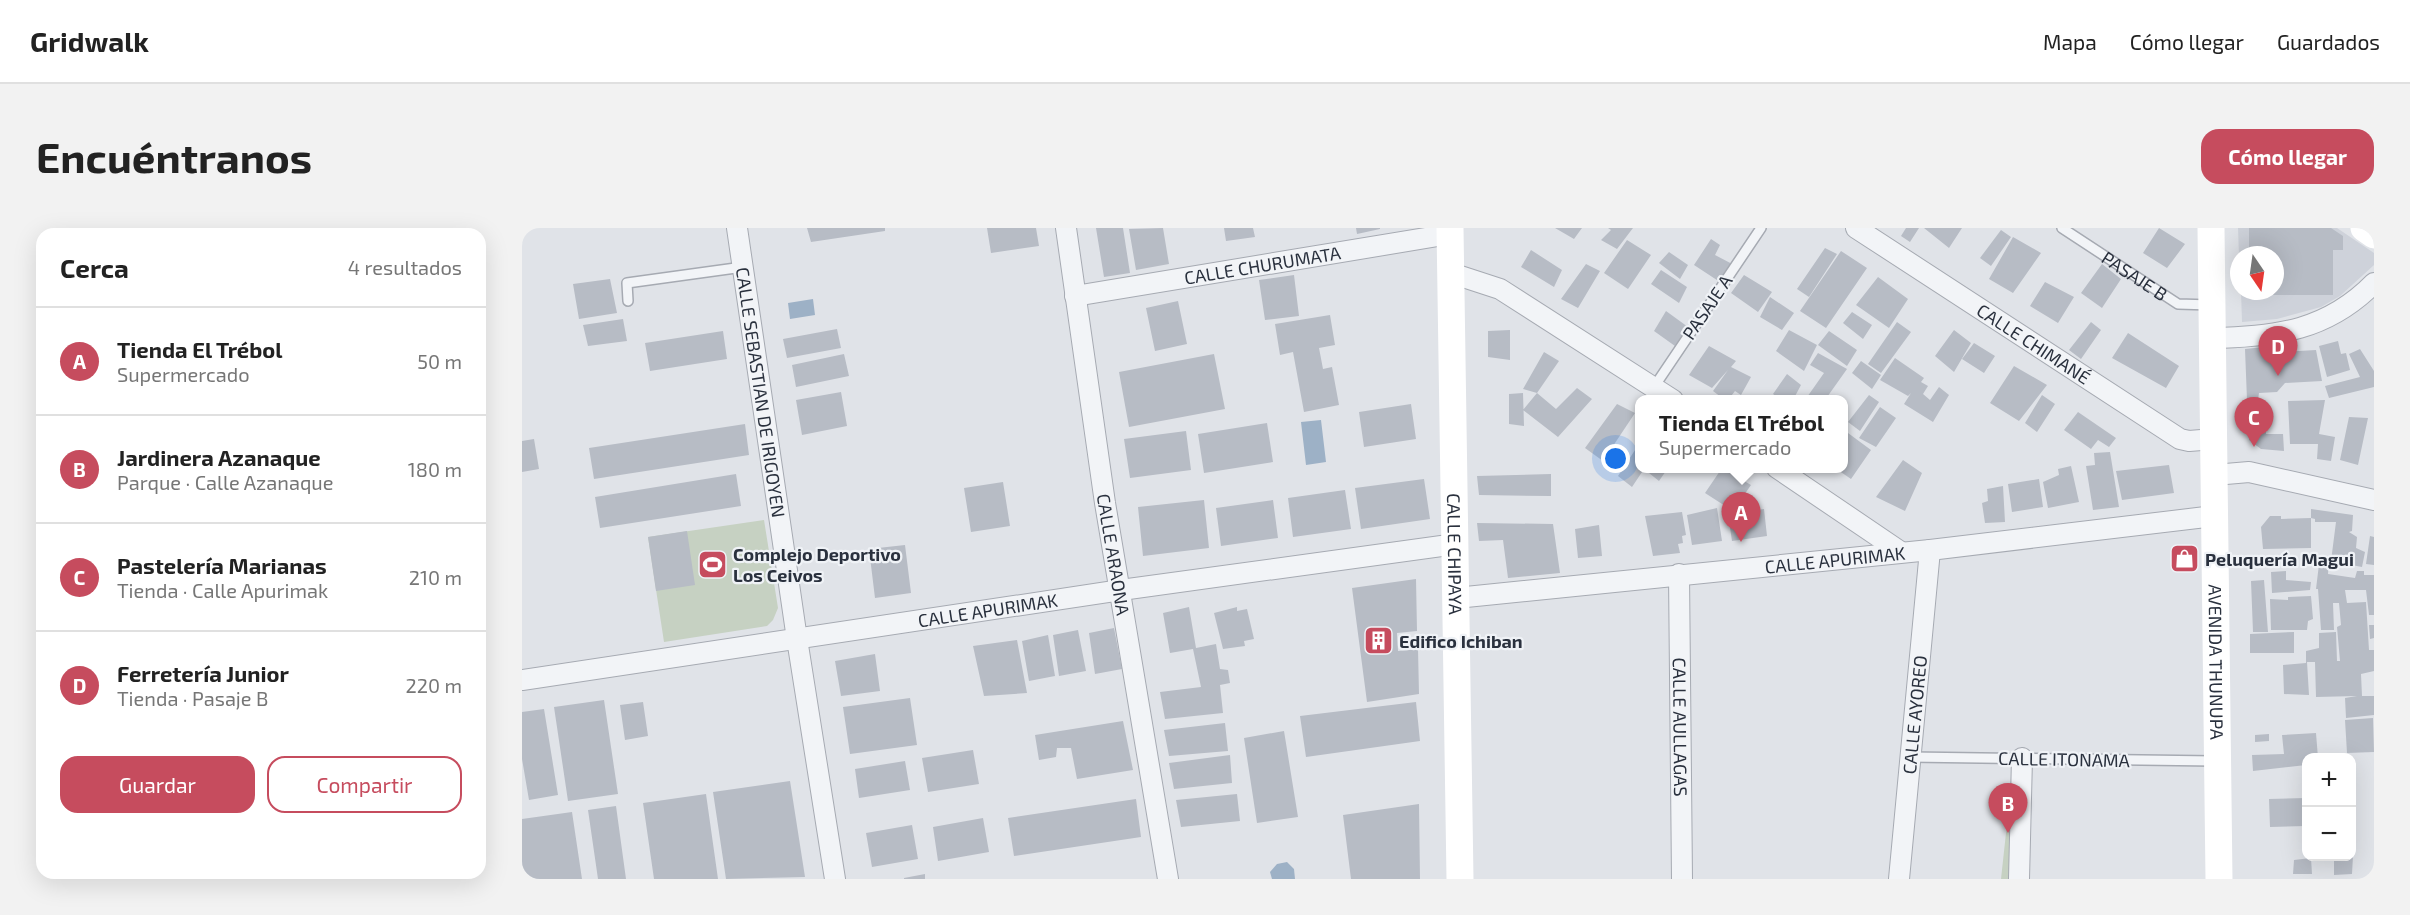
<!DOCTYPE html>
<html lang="es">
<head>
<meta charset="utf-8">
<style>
  :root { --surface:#fff; --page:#f2f2f2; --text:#222; --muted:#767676; --line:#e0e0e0; --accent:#c64c5e }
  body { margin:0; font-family:"Exo 2",sans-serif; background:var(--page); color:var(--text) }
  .controls { position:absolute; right:18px; bottom:18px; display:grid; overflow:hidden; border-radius:12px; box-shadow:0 6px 24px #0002 }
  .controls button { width:54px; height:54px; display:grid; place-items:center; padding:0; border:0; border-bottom:2px solid var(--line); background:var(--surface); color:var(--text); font:30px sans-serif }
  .compass { position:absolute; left:1708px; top:18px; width:54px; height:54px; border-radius:50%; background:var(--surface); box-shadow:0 6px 24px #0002; rotate:167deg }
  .you { position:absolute; left:1094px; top:231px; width:21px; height:21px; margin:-15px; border:4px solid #fff; border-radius:50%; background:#1a73e8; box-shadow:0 0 0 9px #1a73e833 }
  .badge { display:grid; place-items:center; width:39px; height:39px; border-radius:50%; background:var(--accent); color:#fff; font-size:20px; font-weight:700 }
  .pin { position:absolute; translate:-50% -50px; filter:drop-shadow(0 2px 3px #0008) }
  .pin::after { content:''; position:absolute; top:32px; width:21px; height:18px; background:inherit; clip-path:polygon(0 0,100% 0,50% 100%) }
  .popup { position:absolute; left:1113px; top:167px; width:213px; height:78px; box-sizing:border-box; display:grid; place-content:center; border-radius:12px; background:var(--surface); filter:drop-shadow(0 2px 4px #0005); font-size:20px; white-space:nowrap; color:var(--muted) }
  .popup b { font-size:22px; color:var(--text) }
  .popup::after { content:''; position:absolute; left:50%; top:100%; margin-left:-12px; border:12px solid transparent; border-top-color:var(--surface) }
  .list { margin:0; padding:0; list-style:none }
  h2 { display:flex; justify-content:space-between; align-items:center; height:78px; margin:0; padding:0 24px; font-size:26px }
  h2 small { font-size:20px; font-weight:400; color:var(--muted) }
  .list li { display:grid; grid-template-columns:39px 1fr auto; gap:18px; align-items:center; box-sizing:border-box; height:108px; padding:0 24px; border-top:2px solid var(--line) }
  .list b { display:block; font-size:22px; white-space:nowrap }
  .list p { margin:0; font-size:20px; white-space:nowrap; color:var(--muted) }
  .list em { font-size:20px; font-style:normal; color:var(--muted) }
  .actions { display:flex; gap:12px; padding:18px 24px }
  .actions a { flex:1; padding:14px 0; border:2px solid var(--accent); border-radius:18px; text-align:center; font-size:21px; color:var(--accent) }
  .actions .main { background:var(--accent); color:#fff }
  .map { position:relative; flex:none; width:1852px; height:651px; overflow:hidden; border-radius:18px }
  header { display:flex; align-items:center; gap:36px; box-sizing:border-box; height:84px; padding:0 30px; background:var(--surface); border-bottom:2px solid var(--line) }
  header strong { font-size:28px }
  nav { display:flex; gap:33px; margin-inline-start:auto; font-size:21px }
  .intro { display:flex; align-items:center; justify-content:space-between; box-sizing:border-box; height:144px; padding:0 36px }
  h1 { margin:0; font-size:42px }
  .button { padding:15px 27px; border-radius:18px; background:var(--accent); color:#fff; font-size:21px; font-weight:700 }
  main { display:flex; gap:36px; padding:0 36px }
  aside { flex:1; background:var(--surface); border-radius:18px; box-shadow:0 6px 24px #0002 }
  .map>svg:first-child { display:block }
  .built { fill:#ced2da }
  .green { fill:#c6d1c2 }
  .water { fill:#9db1c6 }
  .building { fill:#b7bcc5 }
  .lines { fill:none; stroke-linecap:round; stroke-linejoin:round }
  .lane-casing { stroke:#a6aab2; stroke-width:12 }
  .street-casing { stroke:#a6aab2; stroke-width:22 }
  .lane { stroke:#f2f4f7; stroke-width:9 }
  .street { stroke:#f2f4f7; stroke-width:20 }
  .secondary { stroke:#fff; stroke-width:27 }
  .labels { text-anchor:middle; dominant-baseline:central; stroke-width:4.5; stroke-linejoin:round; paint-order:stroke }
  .street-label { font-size:18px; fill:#2a313e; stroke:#eff2f6 }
  .poi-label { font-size:18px; font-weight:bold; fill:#2a313e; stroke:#eff2f6; text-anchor:start }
</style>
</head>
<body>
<header>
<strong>Gridwalk</strong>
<nav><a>Mapa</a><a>Cómo llegar</a><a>Guardados</a></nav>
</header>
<div class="intro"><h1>Encuéntranos</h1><a class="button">Cómo llegar</a></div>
<main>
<aside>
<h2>Cerca<small>4 resultados</small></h2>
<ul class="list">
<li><span class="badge">A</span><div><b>Tienda El Trébol</b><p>Supermercado</p></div><em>50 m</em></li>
<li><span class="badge">B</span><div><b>Jardinera Azanaque</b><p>Parque · Calle Azanaque</p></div><em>180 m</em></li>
<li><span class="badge">C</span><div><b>Pastelería Marianas</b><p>Tienda · Calle Apurimak</p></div><em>210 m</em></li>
<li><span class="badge">D</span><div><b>Ferretería Junior</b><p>Tienda · Pasaje B</p></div><em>220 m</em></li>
</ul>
<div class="actions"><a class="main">Guardar</a><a>Compartir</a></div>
</aside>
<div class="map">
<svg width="1852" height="651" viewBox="0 0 1852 651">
  <rect width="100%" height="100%" fill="#e0e3e8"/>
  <!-- built -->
  <path class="built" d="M1716,0H1815L1852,25V37L1818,68L1799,79L1755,91L1720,94L1719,63H1753V27L1717,28Z"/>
  <!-- green -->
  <path class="green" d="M242,292L256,380L251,392L245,398L142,414L126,309Z
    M1489,559L1487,651H1479Z"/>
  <!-- water -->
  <path class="water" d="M291,71L293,87L268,91L266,75Z
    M799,192L804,234L784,237L779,194Z
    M765,634L772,641L773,651H750L748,644L755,636Z"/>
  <!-- building -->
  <path class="building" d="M285,0H363V3L289,14Z
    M465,0H514L517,18L469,25Z
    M574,0H601L608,45L582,49Z
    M641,0L647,36L614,42L607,1Z
    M702,0H731L733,9L704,13Z
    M834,0H858V1L835,6Z
    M1033,0H1060L1052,11Z
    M1086,0H1111L1095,21L1079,12L1089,2Z
    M1384,0H1397L1388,14L1379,8Z
    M1402,0H1440L1427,20Z
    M1637,0L1663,16L1645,40L1621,25Z
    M1727,0H1809L1821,8V22H1811V67H1727V63H1753V27H1727Z
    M1479,2L1489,9L1469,38L1458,30Z
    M1491,9L1519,25L1491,65L1467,51Z
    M1189,11L1198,17L1193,27L1214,38L1201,56L1172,37Z
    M1105,12L1129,27L1106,61L1082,45Z
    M1303,20L1315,26L1287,69L1275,61Z
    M1009,22L1040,42L1032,59L999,39Z
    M1319,23L1345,40L1304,100L1278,83Z
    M1147,24L1166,37L1158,51L1137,35Z
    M1064,36L1078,43L1056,80L1039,71Z
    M1580,36L1599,51L1580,80L1559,65Z
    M1139,42L1165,59L1157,75L1129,56Z
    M772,47L777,88L743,92L737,52Z
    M1222,47L1250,64L1236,84L1209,65Z
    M1356,49L1386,71L1367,100L1334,77Z
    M88,51L95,85L57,91L51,56Z
    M1523,54L1552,69L1536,95L1508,78Z
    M1248,69L1272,85L1260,102L1238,89Z
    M656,73L665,116L633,123L624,80Z
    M1144,83L1166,99L1153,118L1132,103Z
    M1330,84L1350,97L1341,111L1321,95Z
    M808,87L813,117L797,120L801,141L810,139L817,177L782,184L771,124L758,127L753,96Z
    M101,91L105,113L66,118L61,97Z
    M1375,94L1389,104L1359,145L1346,136Z
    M1569,94L1579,102L1559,131L1547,122Z
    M315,101L319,120L265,130L261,111Z
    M988,102V132L966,129V103Z
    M1267,102L1295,117L1282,143L1254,123Z
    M1432,102L1449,115L1432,144L1413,128Z
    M201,103L205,131L128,143L123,115Z
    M1307,103L1335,122L1325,138L1296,117Z
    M1606,105L1657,138L1644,160L1590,130Z
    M1816,113L1819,126L1824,125L1828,142L1805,149L1797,118Z
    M1452,115L1473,128L1462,145L1440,131Z
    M1760,117L1761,124L1794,122L1800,153L1763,155L1755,164L1737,165L1736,172H1725L1723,121Z
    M1187,118L1214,133L1209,139L1229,149L1219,167L1213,163L1206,172H1203L1191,163L1206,142L1190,160L1167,147Z
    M1838,121L1852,143V159L1807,170L1803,158L1838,149L1827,126Z
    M1022,124L1037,133L1015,165L1001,161Z
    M1296,125L1325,141L1303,172H1283L1302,145L1288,137Z
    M322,126L327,148L274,159L270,137Z
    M692,126L703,181L607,199L597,144Z
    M1373,130L1402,150L1399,154L1406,158L1401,166L1408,172L1417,159L1427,167L1411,194L1382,176L1389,165L1386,168L1358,152Z
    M1339,133L1359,147L1350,161L1330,145Z
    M1492,138L1525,157L1497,193L1468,175Z
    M1265,146L1279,157L1271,172H1259L1251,166Z
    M1055,160L1070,171L1036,209L1001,182L1015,165L1034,181Z
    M319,164L325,198L280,207L274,172Z
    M1001,165L1002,198L987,196V166Z
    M1347,167L1357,174L1338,203L1326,194Z
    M1520,167L1533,176L1515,204L1503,195Z
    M1803,172L1797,206L1813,209L1809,233L1795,231L1796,216H1768L1766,173Z
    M889,176L894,211L842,219L837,184Z
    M1095,176L1113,185L1081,233L1063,220Z
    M1358,179L1374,190L1354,219L1337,210Z
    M1743,183L1744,206H1761L1762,223L1739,221L1727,212L1726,184Z
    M1556,184L1594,210L1587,219L1576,212L1569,221L1542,202Z
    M1827,189L1846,190L1836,237L1818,232Z
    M745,195L751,234L682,245L676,206Z
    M223,196L227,227L72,251L67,220Z
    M664,203L669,242L608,250L602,211Z
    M1326,205L1349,222L1329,251L1313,240H1321V212Z
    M12,211L17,241L0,244V213Z
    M1115,219L1117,240H1146L1137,253L1122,241L1110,259L1096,248Z
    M1588,224L1597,279L1571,282L1564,238L1573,237L1572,225Z
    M1381,232L1400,245L1383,283L1354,269Z
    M1647,237L1652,265L1600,272L1594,243Z
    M1549,238L1557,274L1526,280L1521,254L1537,247L1536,241Z
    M1200,240L1229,257L1211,283L1183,265Z
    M214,246L219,278L78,300L73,269Z
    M1029,246V268L957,267L955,248Z
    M902,251L908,291L839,301L833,260Z
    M1517,251L1521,279L1490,284L1486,256Z
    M481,254L488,298L449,304L442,260Z
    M1481,258L1483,294L1463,295L1460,275L1466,273L1465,261Z
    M823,262L829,301L771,309L766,270Z
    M682,272L687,320L621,328L616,279Z
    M751,272L756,310L699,318L694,280Z
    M1195,280L1200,313L1170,317L1165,287Z
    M1242,281L1245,308L1210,313L1206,286Z
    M1789,281L1831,287L1830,303L1827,304L1835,309L1834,320L1843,324L1840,339L1809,333L1814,294H1793V291L1789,290Z
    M1160,284L1164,307L1160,308L1161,315L1156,316L1158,325L1131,328L1123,288Z
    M1748,288H1759V291L1789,290V320L1741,321L1739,299Z
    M955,295L1031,296L1038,345L986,350L981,312L957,313Z
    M1077,297L1080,328L1056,330L1053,301Z
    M165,303L173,357L134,363L126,309Z
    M1848,308L1852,309V337L1844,336Z
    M383,317L389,365L353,370L347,321Z
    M1798,328L1807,330L1806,346L1833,350L1835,343H1842V347H1852V387H1847L1844,362H1823L1825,375L1844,374L1847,422H1852V443L1839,446L1840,468H1852V487L1824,490L1823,470L1835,468L1794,469L1793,434H1785L1787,467L1762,466L1761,437L1784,435V423L1797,420V405L1814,404L1815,433H1818L1815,399L1819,397L1817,375H1811L1812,402H1799L1796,361H1794Z
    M1764,343V352L1789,354L1788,362L1750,365L1749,344Z
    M894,351L895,403L875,405L876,423L896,421L897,466L845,474L830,360Z
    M1742,352L1746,404H1731L1729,353Z
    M1789,368L1791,391L1786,393L1785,402H1749L1748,371L1766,372V369Z
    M667,379L674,420L694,416L698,441L706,442L708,455L698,457L701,485L643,491L638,464L679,459L671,421L648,425L641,385Z
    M715,379V383L725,381L732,411L722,413L723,418L701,421L692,385Z
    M1847,397H1852V410L1848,411Z
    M592,400L600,441L573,446L567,405Z
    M556,402L564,443L537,448L531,407Z
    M1772,404V425H1728V406Z
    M526,407L533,448L507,453L500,413Z
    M495,412L505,465L462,468L451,418Z
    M353,426L358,463L319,468L313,433Z
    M388,470L395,517L328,526L321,479Z
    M82,472L96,566L46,573L32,479Z
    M121,474L126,508L103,512L98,477Z
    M894,474L898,513L784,529L778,488Z
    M22,481L36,567L7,572L0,531V484Z
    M1851,490L1852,524L1825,525L1823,492Z
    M601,493L611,542L555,551L549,520H535L534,529L517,532L513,507Z
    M703,495L706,523L647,528L642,502Z
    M762,503L776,589L735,595L722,510Z
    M1794,505L1796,530H1784V537L1731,543L1730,527L1762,526L1760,507Z
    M1747,506V513L1733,514V507Z
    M451,522L457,556L406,564L400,530Z
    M708,527L710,555L652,561L647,535Z
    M383,533L388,562L337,570L333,541Z
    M268,553L283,649L204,651L191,564Z
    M184,566L196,651H132L121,575Z
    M715,566L718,593L659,599L654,572Z
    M1784,570V598L1748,599L1747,571Z
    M614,571L619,609L492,628L486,590Z
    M897,576L898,651H829L821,587Z
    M94,578L104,651H76L66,582Z
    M50,584L60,651H0V591Z
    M461,590L467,624L416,633L411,599Z
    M390,597L396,631L350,639L344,605Z
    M1812,628H1831L1830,646L1812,647Z
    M1789,630L1790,646H1771L1772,632Z
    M403,646V651H382V650Z"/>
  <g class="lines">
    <defs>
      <g id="lane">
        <path id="s1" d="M1540,0L1656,76L1689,77"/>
        <path d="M106,73L105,55L221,39"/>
        <path d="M1132,159L1239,0"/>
        <path d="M1388,529L1692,533"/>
      </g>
      <g id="street">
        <path id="s2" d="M215,0L275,411L313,651"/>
        <path id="s3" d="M544,0L583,275L646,651"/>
        <path id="s4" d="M1334,0L1658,211L1667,213L1692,211"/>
        <path d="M929,45L978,61L1151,172"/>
        <path id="s5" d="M553,68L928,6"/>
        <path d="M1691,110C1755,109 1806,102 1852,55"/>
        <path d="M1255,240L1379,324"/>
        <path d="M1692,247L1727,244L1852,272"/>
        <path id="s6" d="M1157,346L1160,651"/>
        <path id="s7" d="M934,370L1408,322L1692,288"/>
        <path id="s8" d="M0,452L599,362L934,316"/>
        <path id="s9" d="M1377,651L1408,322"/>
        <path d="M1497,651L1500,530"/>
      </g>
    </defs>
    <!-- lane casing -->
    <use href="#lane" class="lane-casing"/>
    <!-- street casing -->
    <use href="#street" class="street-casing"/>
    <!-- lane -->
    <use href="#lane" class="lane"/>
    <!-- street -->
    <use href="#street" class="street"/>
    <!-- secondary -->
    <g class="secondary">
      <path id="s10" d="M928,0L938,651"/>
      <path id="s11" d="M1689,0L1697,651"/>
      <path d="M1842,0L1852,7"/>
    </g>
  </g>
  <!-- icons -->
  <defs>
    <symbol id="shop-square" viewBox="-11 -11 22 22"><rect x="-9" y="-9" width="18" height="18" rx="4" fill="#c64c5e" stroke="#eff2f6"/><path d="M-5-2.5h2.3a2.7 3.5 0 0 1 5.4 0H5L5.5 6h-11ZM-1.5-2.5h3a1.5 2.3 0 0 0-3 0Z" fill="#fff"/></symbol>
    <symbol id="stadium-square" viewBox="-11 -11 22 22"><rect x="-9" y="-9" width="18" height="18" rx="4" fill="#c64c5e" stroke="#eff2f6"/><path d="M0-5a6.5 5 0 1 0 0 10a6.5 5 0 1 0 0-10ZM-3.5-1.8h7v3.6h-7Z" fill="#fff"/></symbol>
    <symbol id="building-square" viewBox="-11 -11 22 22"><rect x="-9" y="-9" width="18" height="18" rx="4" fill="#c64c5e" stroke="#eff2f6"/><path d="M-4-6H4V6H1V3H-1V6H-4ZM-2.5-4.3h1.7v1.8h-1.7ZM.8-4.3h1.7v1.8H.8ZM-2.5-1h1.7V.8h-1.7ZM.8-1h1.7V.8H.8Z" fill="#fff"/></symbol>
  </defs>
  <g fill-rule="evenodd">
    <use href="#shop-square" x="1646" y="314" width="33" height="33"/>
    <use href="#stadium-square" x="174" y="320" width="33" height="33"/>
    <use href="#building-square" x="840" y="396" width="33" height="33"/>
  </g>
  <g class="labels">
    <!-- street labels -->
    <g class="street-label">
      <text stroke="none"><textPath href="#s5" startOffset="190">CALLE CHURUMATA</textPath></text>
      <text stroke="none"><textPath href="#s1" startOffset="87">PASAJE B</textPath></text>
      <text transform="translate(1185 79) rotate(-56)">PASAJE A</text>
      <text stroke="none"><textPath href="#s4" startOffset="212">CALLE CHIMANÉ</textPath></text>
      <text stroke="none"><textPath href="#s2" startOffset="166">CALLE SEBASTIAN DE IRIGOYEN</textPath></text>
      <text stroke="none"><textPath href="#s10" startOffset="326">CALLE CHIPAYA</textPath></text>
      <text stroke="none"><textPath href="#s3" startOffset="330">CALLE ARAONA</textPath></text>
      <text stroke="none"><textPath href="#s7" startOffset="381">CALLE APURIMAK</textPath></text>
      <text stroke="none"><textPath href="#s8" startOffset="471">CALLE APURIMAK</textPath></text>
      <text stroke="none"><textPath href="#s11" startOffset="434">AVENIDA THUNUPA</textPath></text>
      <text stroke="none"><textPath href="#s9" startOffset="165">CALLE AYOREO</textPath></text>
      <text stroke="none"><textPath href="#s6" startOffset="153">CALLE AULLAGAS</textPath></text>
      <text transform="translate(1542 531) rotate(1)">CALLE ITONAMA</text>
    </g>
    <!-- poi labels -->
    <g class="poi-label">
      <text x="211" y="326">Complejo Deportivo<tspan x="211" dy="21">Los Ceivos</tspan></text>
      <text x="1683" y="331">Peluquería Magui</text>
      <text x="877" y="413">Edifico Ichiban</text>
    </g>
  </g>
</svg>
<div class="controls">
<button>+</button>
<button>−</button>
</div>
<svg class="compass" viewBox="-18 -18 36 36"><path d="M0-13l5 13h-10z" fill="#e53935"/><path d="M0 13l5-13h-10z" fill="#767676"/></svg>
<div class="you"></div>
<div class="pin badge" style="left:1219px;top:314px">A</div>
<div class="popup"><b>Tienda El Trébol</b>Supermercado</div>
<div class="pin badge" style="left:1486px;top:605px">B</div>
<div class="pin badge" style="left:1732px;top:219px">C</div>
<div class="pin badge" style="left:1756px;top:148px">D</div>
</div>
</main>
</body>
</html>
